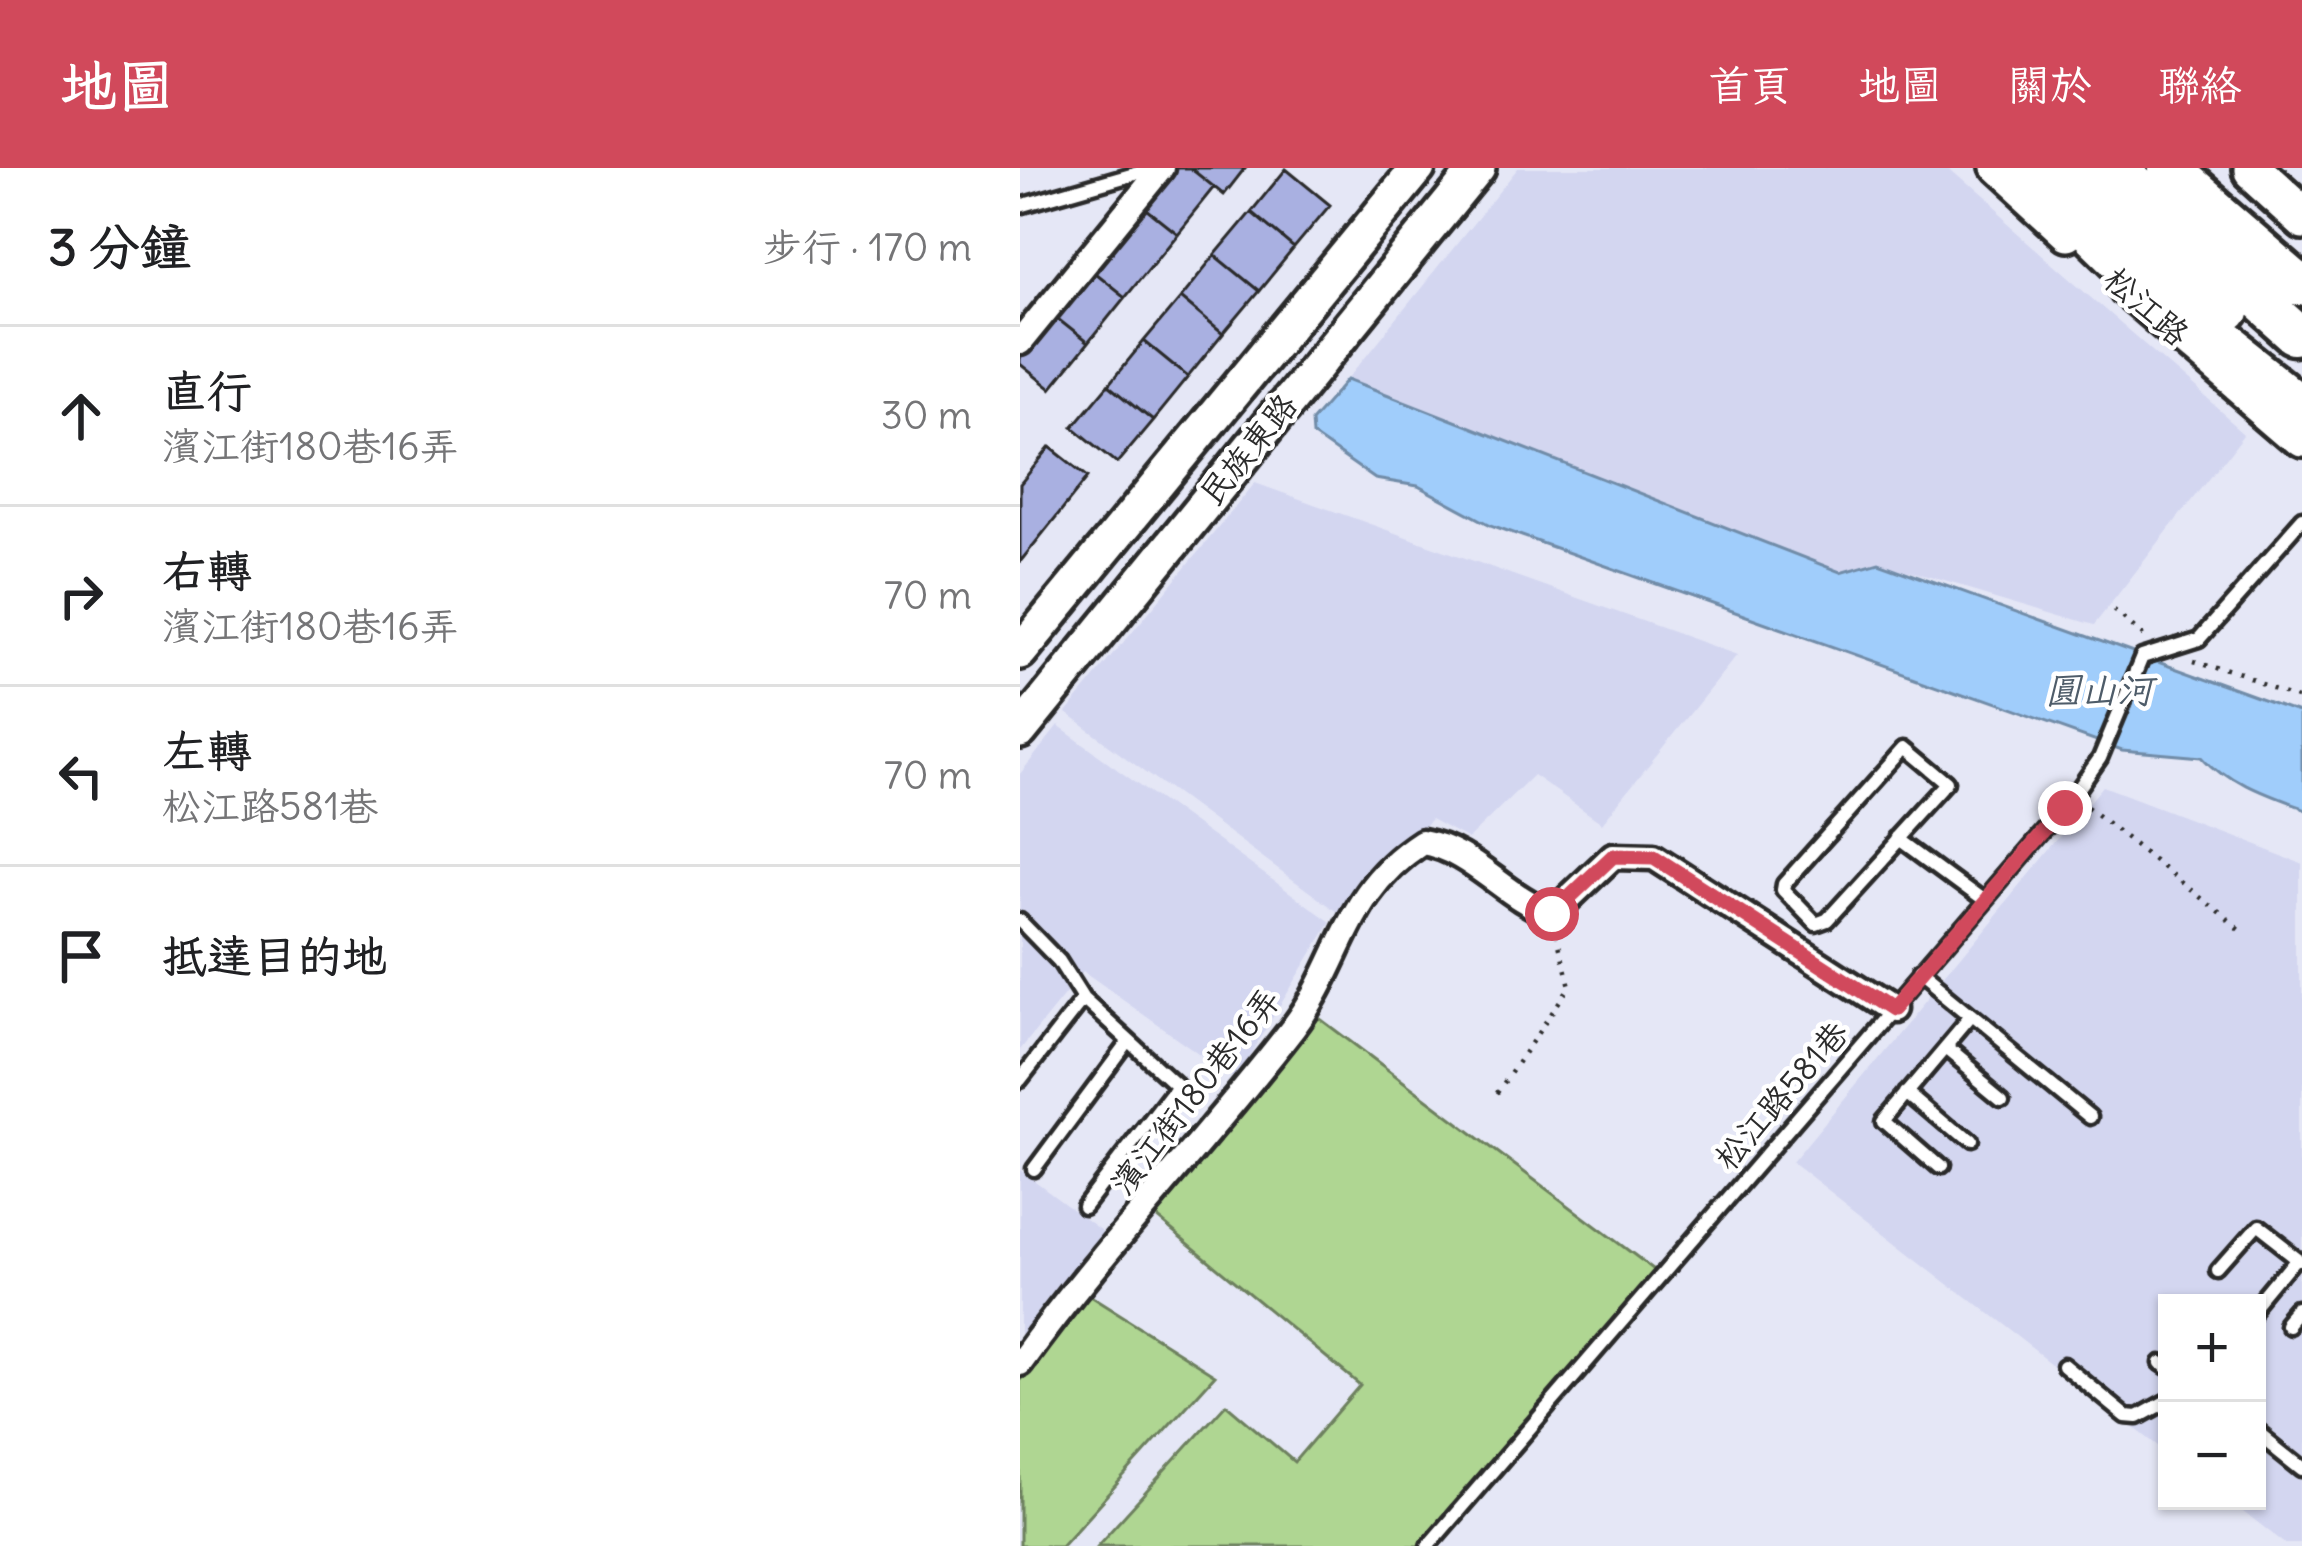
<!DOCTYPE html>
<html lang="zh-TW">
<head>
<meta charset="utf-8">
<style>
  :root { --surface:#fff; --page:#f2f2f2; --text:#202124; --muted:#757577; --line:#e0e0e0; --accent:#d1495b }
  body { margin:0; font-family:Delius,"LXGW WenKai TC",sans-serif; background:var(--page); color:var(--text) }
  .controls { position:absolute; right:36px; bottom:36px; display:grid; overflow:hidden; border-radius:0px; box-shadow:0 3px 9px #0004 }
  .controls button { width:108px; height:108px; display:grid; place-items:center; padding:0; border:0; border-bottom:3px solid var(--line); background:var(--surface); color:var(--text); font:60px sans-serif }
  .stop { position:absolute; width:36px; height:36px; margin:-27px; border:9px solid #d1495b; border-radius:50%; background:#fff }
  .stop.end { background:#d1495b; border-color:#fff; box-shadow:0 3px 12px #0008 }
  .list { margin:0; padding:0; list-style:none }
  h2 { display:flex; justify-content:space-between; align-items:center; height:156px; margin:0; padding:0 48px; font-size:51px }
  h2 small { font-size:39px; font-weight:400; color:var(--muted) }
  .list li { display:grid; grid-template-columns:78px 1fr auto; gap:36px; align-items:center; box-sizing:border-box; height:180px; padding:0 48px; border-top:3px solid var(--line) }
  .list b { display:block; font-size:45px; white-space:nowrap }
  .list p { margin:0; font-size:39px; white-space:nowrap; color:var(--muted) }
  .list em { font-size:39px; font-style:normal; color:var(--muted) }
  .icon { flex:none; width:66px; height:66px; fill:none; stroke:currentColor; stroke-width:2; stroke-linecap:round; stroke-linejoin:round }
  .map { position:relative; flex:none; width:1282px; height:1378px; overflow:hidden }
  header { display:flex; align-items:center; gap:72px; box-sizing:border-box; height:168px; padding:0 60px; background:var(--accent); color:#fff }
  header strong { font-size:57px }
  nav { display:flex; gap:66px; margin-inline-start:auto; font-size:42px }
  main { display:flex }
  aside { flex:1; background:var(--surface) }
  .map>svg:first-child { display:block }
  .built { fill:#d3d6f0 }
  .green { fill:#afd692; stroke:#6d805e; stroke-width:3 }
  .water { fill:#a0cdfb; stroke:#718ca8; stroke-width:3 }
  .building { fill:#a9b0e1; stroke:#2b2b2b; stroke-width:3 }
  .lines { fill:none; stroke-linecap:round; stroke-linejoin:round }
  .lane-casing { stroke:#2b2b2b; stroke-width:21 }
  .street-casing { stroke:#2b2b2b; stroke-width:33 }
  .secondary-casing { stroke:#2b2b2b; stroke-width:42 }
  .highway-casing { stroke:#2b2b2b; stroke-width:51 }
  .path { stroke:#2b2b2b; stroke-width:4.5; stroke-dasharray:3 9; stroke-linecap:butt }
  .lane { stroke:#fff; stroke-width:12 }
  .street { stroke:#fff; stroke-width:24 }
  .secondary { stroke:#fff; stroke-width:33 }
  .highway { stroke:#fff; stroke-width:42 }
  .route { stroke:#d1495b; stroke-width:15 }
  .labels { text-anchor:middle; dominant-baseline:central; stroke-width:9; stroke-linejoin:round; paint-order:stroke }
  .street-label { font-size:33px; fill:#2b2b2b; stroke:#fff }
  .water-label { font-size:36px; font-style:italic; fill:#4e5c69; stroke:#fff }
</style>
</head>
<body>
<header>
<strong>地圖</strong>
<nav><a>首頁</a><a>地圖</a><a>關於</a><a>聯絡</a></nav>
</header>
<main>
<aside>
<h2>3 分鐘<small>步行 · 170 m</small></h2>
<ul class="list">
<li><svg class="icon" aria-label="ahead" viewBox="0 0 24 24"><path d="M12 20V5M6 11l6-6 6 6"/></svg><div><b>直行</b><p>濱江街180巷16弄</p></div><em>30 m</em></li>
<li><svg class="icon" aria-label="right" viewBox="0 0 24 24"><path d="M7 20v-9h11M14 6l5 5-5 5"/></svg><div><b>右轉</b><p>濱江街180巷16弄</p></div><em>70 m</em></li>
<li><svg class="icon" aria-label="left" viewBox="0 0 24 24"><path d="M17 20v-9H6M10 6l-5 5 5 5"/></svg><div><b>左轉</b><p>松江路581巷</p></div><em>70 m</em></li>
<li><svg class="icon" aria-label="arrive" viewBox="0 0 24 24"><path d="M6 21V4h12l-3 4 3 4H6"/></svg><div><b>抵達目的地</b></div></li>
</ul>
</aside>
<div class="map">
<svg width="1282" height="1378" viewBox="0 0 1282 1378">
  <rect width="100%" height="100%" fill="#e5e7f6"/>
  <filter id="ink" filterUnits="userSpaceOnUse"><feTurbulence type="fractalNoise" baseFrequency=".00833" numOctaves="2"/><feDisplacementMap in="SourceGraphic" scale="24" xChannelSelector="R" yChannelSelector="G"/><feConvolveMatrix kernelMatrix="1 2 1 2 8 2 1 2 1" color-interpolation-filters="sRGB"/></filter>
  <g filter="url(#ink)">
    <!-- built -->
    <path class="built" d="M498,0H922L1225,264L1074,457L858,393L820,404L328,211Z
      M235,315L717,487L582,655L513,607L448,671L411,651L317,744L46,545Z
      M38,558L311,754L215,911L63,804L0,882V606Z
      M1083,618L1282,694V1378H1267L1209,1333H1237V1135H1147V1285L772,994Z
      M0,1002L88,1067L0,1181Z"/>
    <!-- green -->
    <path class="green" d="M295,847L641,1107L408,1378H77L206,1236L274,1294L340,1217L124,1039Z
      M57,1120L195,1207L41,1378H0V1199Z"/>
    <!-- water -->
    <path class="water" d="M328,211L820,404L858,393L1282,546V644C1245,630 1209,619 1182,589L1102,582L471,357L398,318L355,311L292,267L291,253Z"/>
    <!-- building -->
    <path class="building" d="M145,0H170L194,19L157,65L118,34Z
      M170,0H225L204,27Z
      M266,1L310,37L274,80L231,44Z
      M118,34L157,65L105,129L66,98Z
      M231,44L274,80L239,123L195,87Z
      M195,87L239,123L203,166L160,130Z
      M66,98L105,129L68,175L29,144Z
      M160,130L203,166L168,209L124,173Z
      M29,144L68,175L31,221L0,196V181Z
      M124,173L168,209L133,252L89,216Z
      M89,216L133,252L97,295L53,259Z
      M30,279L68,309L0,394V316Z"/>
    <g class="lines">
      <defs>
        <path id="lane" d="M0,38L132,0
          M887,579L931,616L807,752L796,756L763,722L764,716Z
          M881,670L965,732
          M0,753L39,793L63,831L157,917L64,1038
          M898,808L1070,949
          M925,881L983,929
          M0,912L63,831
          M887,925L947,976
          M918,1000L864,953L950,851
          M14,1001L109,873
          M1198,1103L1236,1060L1282,1096
          M1237,1146L1280,1094
          M1271,1159L1282,1146
          M1141,1195L1147,1199
          M1044,1197L1106,1248L1118,1249L1147,1233
          M1237,1261L1282,1297
          M408,1378L1045,640L1080,590L1122,489L1179,471L1282,355"/>
        <path id="street" d="M0,174L142,0
          M0,1195C84,1078 185,974 273,860C325,792 322,726 402,674C452,682 484,729 532,746L593,688L634,689L871,842"/>
        <path id="secondary" d="M974,0L1046,66
          M1229,0L1282,48
          M1106,121L1282,272
          M0,484L398,0
          M0,563L458,0"/>
        <path id="highway" d="M1006,0L1111,102L1282,237
          M1054,0L1206,143
          M1095,0L1282,168
          M1150,0L1282,114"/>
      </defs>
      <!-- lane casing -->
      <use href="#lane" class="lane-casing"/>
      <!-- street casing -->
      <use href="#street" class="street-casing"/>
      <!-- secondary casing -->
      <use href="#secondary" class="secondary-casing"/>
      <!-- highway casing -->
      <use href="#highway" class="highway-casing"/>
      <!-- path -->
      <path class="path" d="M1094,442L1126,470
        M1174,493L1282,529
        M1067,639L1224,764
        M477,925L550,818L537,769"/>
      <!-- lane -->
      <use href="#lane" class="lane"/>
      <!-- street -->
      <use href="#street" class="street"/>
      <!-- secondary -->
      <use href="#secondary" class="secondary"/>
      <!-- highway -->
      <use href="#highway" class="highway"/>
    </g>
  </g>
  <g class="lines" filter="url(#ink)">
    <!-- route -->
    <path class="route" d="M532,746L593,688L634,689L871,842L1045,640"/>
  </g>
  <g class="labels">
    <!-- street labels -->
    <g class="street-label">
      <text transform="translate(1127 138) rotate(41)">松江路</text>
      <text transform="translate(228 281) rotate(-51)">民族東路</text>
      <text transform="translate(175 923) rotate(-52)">濱江街180巷16弄</text>
      <text transform="translate(761 927) rotate(-49)">松江路581巷</text>
    </g>
    <!-- water labels -->
    <g class="water-label">
      <text x="1079" y="522">圓山河</text>
    </g>
  </g>
</svg>
<div class="controls">
<button>+</button>
<button>−</button>
</div>
<div class="stop" style="left:532px;top:746px"></div>
<div class="stop end" style="left:1045px;top:640px"></div>
</div>
</main>
</body>
</html>
